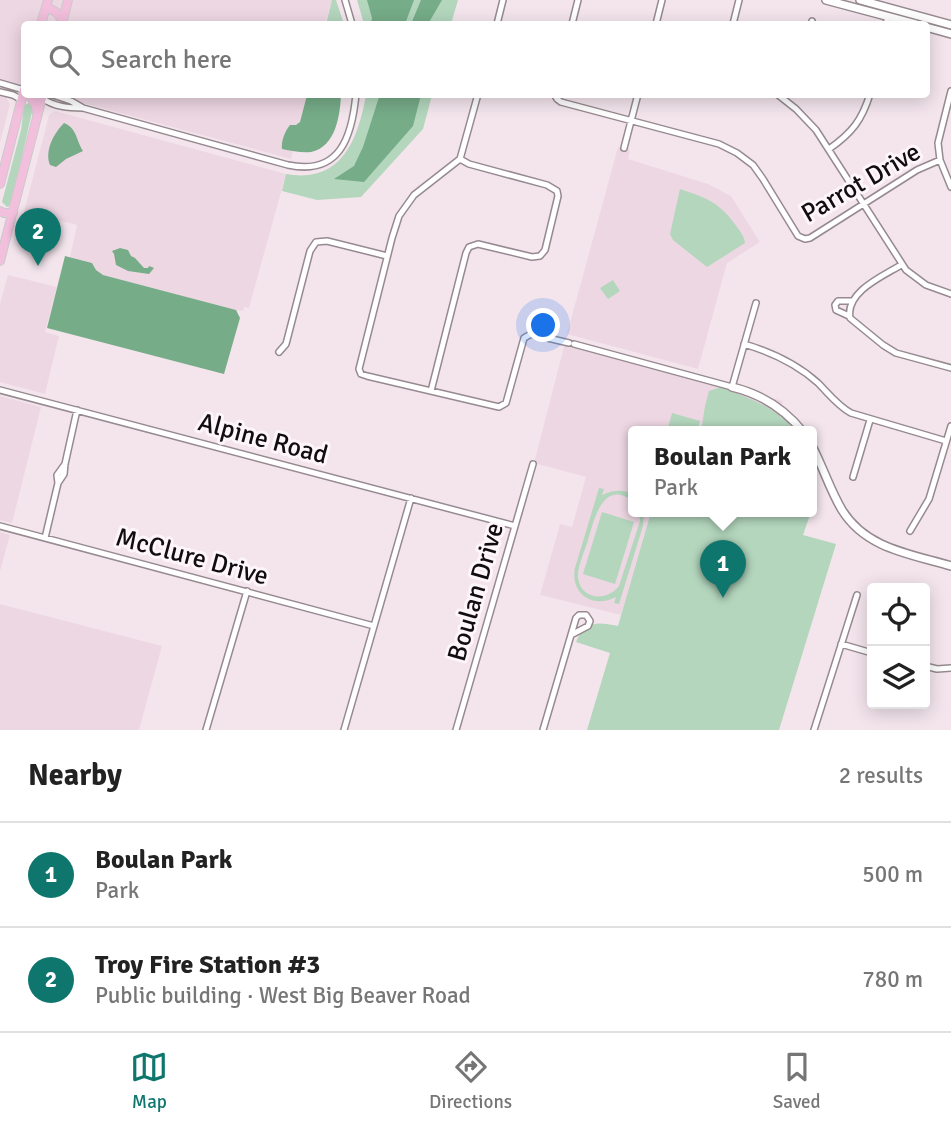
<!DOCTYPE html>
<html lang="en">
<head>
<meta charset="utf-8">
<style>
  :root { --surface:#fff; --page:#f2f2f2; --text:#222; --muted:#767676; --line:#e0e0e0; --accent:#0f766e }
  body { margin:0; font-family:Signika,sans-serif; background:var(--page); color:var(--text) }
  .controls { position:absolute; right:21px; bottom:21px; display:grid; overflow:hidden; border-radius:7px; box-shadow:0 4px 18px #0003 }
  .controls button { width:63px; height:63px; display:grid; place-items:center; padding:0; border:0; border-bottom:2px solid var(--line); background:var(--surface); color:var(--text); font:35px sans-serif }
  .you { position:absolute; left:544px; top:326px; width:24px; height:24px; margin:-18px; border:5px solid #fff; border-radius:50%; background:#1a73e8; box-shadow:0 0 0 10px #1a73e833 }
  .badge { display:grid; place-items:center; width:46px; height:46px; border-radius:50%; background:var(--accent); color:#fff; font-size:23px; font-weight:700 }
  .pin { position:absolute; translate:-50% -58px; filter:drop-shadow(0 2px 4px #0008) }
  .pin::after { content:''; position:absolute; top:37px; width:24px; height:21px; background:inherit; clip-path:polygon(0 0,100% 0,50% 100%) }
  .popup { position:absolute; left:628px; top:426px; width:189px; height:91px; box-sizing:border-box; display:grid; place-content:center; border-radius:7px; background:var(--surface); filter:drop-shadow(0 2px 5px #0005); font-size:23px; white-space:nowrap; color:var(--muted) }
  .popup b { font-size:26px; color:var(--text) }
  .popup::after { content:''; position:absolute; left:50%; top:100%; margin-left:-14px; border:14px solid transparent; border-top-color:var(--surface) }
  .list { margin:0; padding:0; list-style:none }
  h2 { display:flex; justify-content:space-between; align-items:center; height:91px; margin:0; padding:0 28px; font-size:30px }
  h2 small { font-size:23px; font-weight:400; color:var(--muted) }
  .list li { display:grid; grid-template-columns:46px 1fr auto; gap:21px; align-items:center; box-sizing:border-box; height:105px; padding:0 28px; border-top:2px solid var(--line) }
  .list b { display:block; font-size:26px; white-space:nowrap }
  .list p { margin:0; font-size:23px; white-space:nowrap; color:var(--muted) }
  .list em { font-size:23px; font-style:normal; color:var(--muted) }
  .icon { flex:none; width:38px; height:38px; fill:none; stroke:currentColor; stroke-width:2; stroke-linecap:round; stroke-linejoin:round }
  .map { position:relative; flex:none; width:951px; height:730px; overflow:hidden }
  .search { position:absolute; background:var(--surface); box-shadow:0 4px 18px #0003; left:21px; right:21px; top:21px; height:77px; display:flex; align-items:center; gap:18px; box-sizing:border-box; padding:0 24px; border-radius:7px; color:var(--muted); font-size:26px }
  .sheet { height:301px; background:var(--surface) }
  nav { display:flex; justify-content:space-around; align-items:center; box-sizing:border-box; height:98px; border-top:2px solid var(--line); background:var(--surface); font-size:19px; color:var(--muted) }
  nav a { display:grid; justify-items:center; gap:4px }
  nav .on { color:var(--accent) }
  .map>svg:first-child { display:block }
  .built { fill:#edd7e3 }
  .green { fill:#b3d6bd }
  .water { fill:#76ac88 }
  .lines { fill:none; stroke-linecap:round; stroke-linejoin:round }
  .street-casing { stroke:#968a90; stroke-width:8 }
  .secondary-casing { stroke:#968a90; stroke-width:10 }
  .primary-casing { stroke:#cbcaca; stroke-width:10 }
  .street { stroke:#fff; stroke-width:5 }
  .secondary { stroke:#fff; stroke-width:7 }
  .primary { stroke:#f2bfdd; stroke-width:8 }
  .labels { text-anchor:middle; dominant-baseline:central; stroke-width:6; stroke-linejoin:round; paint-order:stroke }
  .street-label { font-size:26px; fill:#110d0f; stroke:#fdf5f9 }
</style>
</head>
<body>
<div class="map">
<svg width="951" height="730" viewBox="0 0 951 730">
  <rect width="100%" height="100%" fill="#f4e5ed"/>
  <!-- built -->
  <path class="built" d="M0,0H332L325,24H24V87L0,81Z
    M53,95H307L291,159Z
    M0,96L6,97L10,104L0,143Z
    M55,111L286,174L249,308L244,307L243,311L236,310L103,275L96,270L92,263L70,257L77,225L24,212L49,115Z
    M618,147L630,150L628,159L708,184L731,196L760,242L727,263L698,369L567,334Z
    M8,275L57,287L45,332L59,336L45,394L0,382V304Z
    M565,343L783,401L775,432H634V512H651L621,615L540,595L560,524L572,527L586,477L534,463Z
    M0,396L41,407L12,523L0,520Z
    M0,532L10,535L0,571Z
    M0,604L162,646L139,730H0Z"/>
  <!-- green -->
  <path class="green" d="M332,0H336L344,24H326Z
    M357,0H458L451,24H364Z
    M366,95H432L423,129L361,197L317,200L282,191L286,174C342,184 358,139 366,95Z
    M28,103L33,107L32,112L11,205L7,207L2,202L21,130L24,106Z
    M680,189C704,197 719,202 734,223C739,230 744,235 745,243L707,267L673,240L670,234Z
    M613,280L620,291L608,299L600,288Z
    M721,387C747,398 779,407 795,432H701L705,406L709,391Z
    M672,413L700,421L697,432H667Z
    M599,488L604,489L602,495C614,490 623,489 634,495V502C603,477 594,520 588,540C585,551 577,566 578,578C581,600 607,602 619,586L640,521L639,512H644L643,526L619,604L614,603L616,597C593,609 570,594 575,568Z
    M602,512L634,522L615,584L583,574Z
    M651,512H811L803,535L836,544L779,730H587L610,653L576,642C585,620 598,622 618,626Z"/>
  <!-- water -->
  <path class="water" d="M367,0H414L405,24H371L372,18Z
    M421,0H442L428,24H411Z
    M380,94L421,95L413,126L364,182L334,179L354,166L363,147Z
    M307,95H341C340,115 336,147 311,152C302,153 292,151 282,149C281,141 285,131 290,125H296L300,122Z
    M64,123C77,128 76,140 83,151L66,159L56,167L50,165C44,151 54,133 64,123Z
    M120,248L128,250L131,256L135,258L144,268H148L149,266L154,268L149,274L128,271L116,265L114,254L112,251Z
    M65,256L92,263L96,270L103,275L236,310L240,318L224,374L47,328Z"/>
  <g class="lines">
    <defs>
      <path id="street" d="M345,0L352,24
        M497,24L503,0
        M572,24L578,0
        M656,24L662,0
        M733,24L739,0
        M811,24L812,21
        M886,24L888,17
        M0,83L24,90
        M951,91L938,143L940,160L951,187
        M0,92L13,95L22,100
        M50,94L71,101L83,108
        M478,94L460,159L414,195L399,216L392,238L359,369L361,374L367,376L499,407L506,403L524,338L531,334L535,335L569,343
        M554,94L557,99L561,102L719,144L737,153L753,165L763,179L798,236L805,239L810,238L917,170L940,160
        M777,94L796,109L816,130L906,270L926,285L951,294
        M42,98C54,107 69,108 83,108L288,165C340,176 352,137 356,94
        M624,148L638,94
        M829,149C852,133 862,120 870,94
        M901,265C883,276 845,292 850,318L883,345L896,353L951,368
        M849,316L836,310L835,305L838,301H852
        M574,344L732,387L756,303
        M744,344C771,352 797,364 818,383C829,394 838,406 851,413L946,441
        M279,352L286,344L310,251L316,242L327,241L387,256
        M0,390L515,526
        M431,391L466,253L469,247L478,244L532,257L540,256L545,250L558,196L557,191L547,185L469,164L460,159
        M853,477L870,420
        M58,483L64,474L65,464L77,410
        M0,526L374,626
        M910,531L929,499L951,426
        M45,538L58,483L57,475L65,464
        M925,621L926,616
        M841,644L872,653
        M925,666L937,669L951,668
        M206,730L247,591
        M344,730L411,498
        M456,730L533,464
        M543,730L576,618L579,615H586L590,621L588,626L571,635
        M814,730L857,595"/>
      <path id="secondary" d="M826,0L916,24
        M860,0L951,25
        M926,27L951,34
        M732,387C761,394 784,408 803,432
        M812,446C823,467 830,490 842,510C866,549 911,554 951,566"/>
      <path id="primary" d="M46,8C55,10 59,13 62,22
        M41,24L48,0
        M62,24L68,0
        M29,94L36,106L37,113
        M0,184L24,90
        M0,211L4,213H13
        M0,261L43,94"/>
    </defs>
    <!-- street casing -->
    <use href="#street" class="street-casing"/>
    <!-- secondary casing -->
    <use href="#secondary" class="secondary-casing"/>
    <!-- primary casing -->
    <use href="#primary" class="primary-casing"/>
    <!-- street -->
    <use href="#street" class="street"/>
    <!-- secondary -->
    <use href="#secondary" class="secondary"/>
    <!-- primary -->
    <use href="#primary" class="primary"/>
  </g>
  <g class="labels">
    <!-- street labels -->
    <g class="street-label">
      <text transform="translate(861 183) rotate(-30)">Parrot Drive</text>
      <text transform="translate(263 439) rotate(15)">Alpine Road</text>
      <text transform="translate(192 557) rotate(15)">McClure Drive</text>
      <text transform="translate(476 592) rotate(-74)">Boulan Drive</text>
    </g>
  </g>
</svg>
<div class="controls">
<button><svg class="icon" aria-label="locate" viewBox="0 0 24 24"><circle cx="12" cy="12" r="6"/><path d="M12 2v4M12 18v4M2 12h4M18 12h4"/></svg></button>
<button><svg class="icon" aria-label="layers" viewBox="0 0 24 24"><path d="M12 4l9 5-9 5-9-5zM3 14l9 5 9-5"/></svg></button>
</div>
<div class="you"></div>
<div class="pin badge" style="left:723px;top:598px">1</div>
<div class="popup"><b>Boulan Park</b>Park</div>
<div class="pin badge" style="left:38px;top:266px">2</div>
<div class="search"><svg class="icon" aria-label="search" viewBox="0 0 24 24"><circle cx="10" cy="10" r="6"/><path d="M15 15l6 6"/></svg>Search here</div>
</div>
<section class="sheet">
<h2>Nearby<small>2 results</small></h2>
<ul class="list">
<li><span class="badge">1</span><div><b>Boulan Park</b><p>Park</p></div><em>500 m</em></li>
<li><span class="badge">2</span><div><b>Troy Fire Station #3</b><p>Public building · West Big Beaver Road</p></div><em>780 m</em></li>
</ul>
</section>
<nav>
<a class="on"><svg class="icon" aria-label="map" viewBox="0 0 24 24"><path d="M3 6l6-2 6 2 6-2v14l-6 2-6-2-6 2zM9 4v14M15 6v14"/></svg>Map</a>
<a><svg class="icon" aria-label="directions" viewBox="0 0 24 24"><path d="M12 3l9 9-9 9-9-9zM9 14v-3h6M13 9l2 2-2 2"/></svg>Directions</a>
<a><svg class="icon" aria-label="saved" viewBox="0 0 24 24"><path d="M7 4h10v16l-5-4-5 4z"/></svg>Saved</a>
</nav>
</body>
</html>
